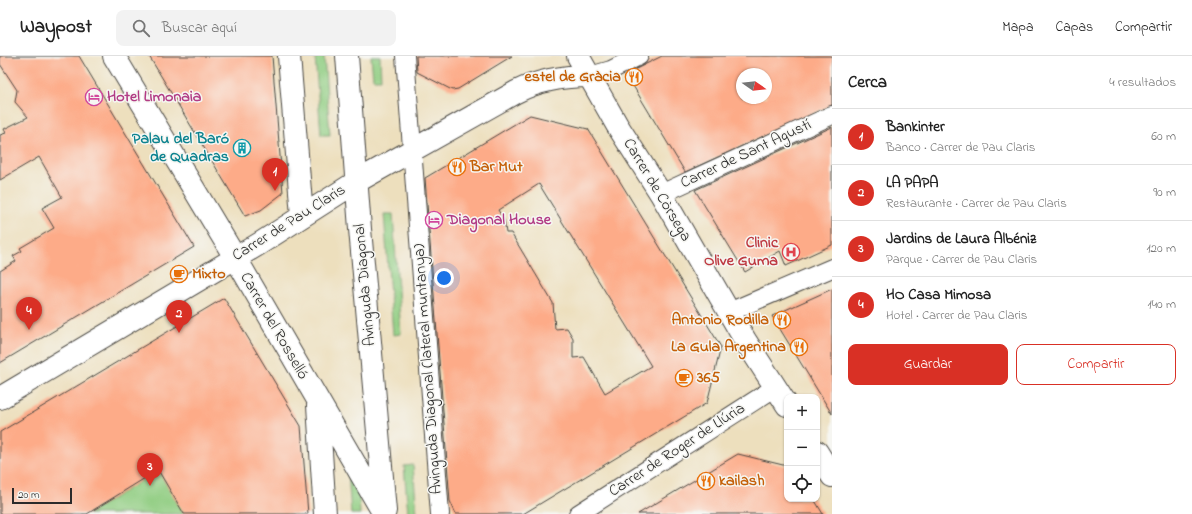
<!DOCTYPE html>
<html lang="es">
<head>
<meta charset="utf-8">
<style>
  :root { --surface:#fff; --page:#f2f2f2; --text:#222; --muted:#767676; --line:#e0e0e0; --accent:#d93025 }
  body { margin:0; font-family:"Indie Flower",sans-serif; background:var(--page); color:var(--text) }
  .controls { position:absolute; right:12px; bottom:12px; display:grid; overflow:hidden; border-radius:8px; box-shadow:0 1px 3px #0004 }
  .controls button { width:36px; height:36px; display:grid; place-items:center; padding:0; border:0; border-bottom:1px solid var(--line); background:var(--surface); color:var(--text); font:20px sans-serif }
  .compass { position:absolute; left:736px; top:12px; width:36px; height:36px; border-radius:50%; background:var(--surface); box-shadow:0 1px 3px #0004; rotate:104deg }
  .scale { position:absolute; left:12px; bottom:10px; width:60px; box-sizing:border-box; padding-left:4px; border:2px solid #2b2b2b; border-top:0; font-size:11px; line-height:14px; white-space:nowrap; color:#2b2b2b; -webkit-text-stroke:3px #f6f6f2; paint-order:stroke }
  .you { position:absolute; left:444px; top:222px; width:14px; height:14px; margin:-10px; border:3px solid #fff; border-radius:50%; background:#1a73e8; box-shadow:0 0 0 6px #1a73e833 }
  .badge { display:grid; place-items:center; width:26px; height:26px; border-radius:50%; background:var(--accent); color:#fff; font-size:13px; font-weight:700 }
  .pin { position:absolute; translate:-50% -33px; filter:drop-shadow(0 1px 2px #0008) }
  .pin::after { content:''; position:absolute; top:21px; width:14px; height:12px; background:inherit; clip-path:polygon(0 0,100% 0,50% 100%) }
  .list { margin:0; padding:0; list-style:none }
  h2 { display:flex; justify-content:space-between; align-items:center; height:52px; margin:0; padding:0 16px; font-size:17px }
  h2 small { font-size:13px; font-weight:400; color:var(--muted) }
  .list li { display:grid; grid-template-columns:26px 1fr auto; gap:12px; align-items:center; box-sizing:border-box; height:56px; padding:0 16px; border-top:1px solid var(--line) }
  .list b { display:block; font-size:15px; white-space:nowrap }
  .list p { margin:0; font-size:13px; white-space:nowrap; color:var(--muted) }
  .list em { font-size:13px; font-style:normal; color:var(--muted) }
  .actions { display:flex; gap:8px; padding:12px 16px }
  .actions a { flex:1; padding:9px 0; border:1px solid var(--accent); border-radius:8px; text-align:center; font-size:14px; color:var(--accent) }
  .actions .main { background:var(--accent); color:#fff }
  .icon { flex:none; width:22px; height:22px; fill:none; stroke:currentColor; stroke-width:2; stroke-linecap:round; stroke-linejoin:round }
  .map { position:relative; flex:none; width:832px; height:458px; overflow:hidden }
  header { display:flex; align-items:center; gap:24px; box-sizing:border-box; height:56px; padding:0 20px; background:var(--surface); border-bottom:1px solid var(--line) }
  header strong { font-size:19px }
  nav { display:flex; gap:22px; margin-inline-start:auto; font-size:14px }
  .search { width:280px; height:36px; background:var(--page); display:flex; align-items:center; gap:10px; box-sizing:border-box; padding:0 14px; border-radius:8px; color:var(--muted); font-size:15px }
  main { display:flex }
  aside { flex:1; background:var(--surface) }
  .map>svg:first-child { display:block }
  .green { fill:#91cd82; stroke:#5e7c56 }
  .building { fill:#fdab88; fill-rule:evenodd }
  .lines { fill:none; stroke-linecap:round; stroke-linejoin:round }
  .street-casing { stroke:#484641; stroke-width:20 }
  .secondary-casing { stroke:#484641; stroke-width:24 }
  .street { stroke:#fff; stroke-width:18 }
  .secondary { stroke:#fff; stroke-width:22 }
  .labels { text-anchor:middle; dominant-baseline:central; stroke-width:3; stroke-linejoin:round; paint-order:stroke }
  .food-label { font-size:16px; font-weight:bold; fill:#c56008; stroke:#f6f6f2; text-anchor:start }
  .hotel-label { font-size:16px; font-weight:bold; fill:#b23c85; stroke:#f6f6f2; text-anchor:start }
  .culture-label { font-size:16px; font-weight:bold; fill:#0d838f; stroke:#f6f6f2; text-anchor:end }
  .street-label { font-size:16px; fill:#2b2b2b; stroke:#f6f6f2 }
  .health-label { font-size:16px; font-weight:bold; fill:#be3a42; stroke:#f6f6f2; text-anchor:end }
</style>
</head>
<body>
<header>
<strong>Waypost</strong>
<div class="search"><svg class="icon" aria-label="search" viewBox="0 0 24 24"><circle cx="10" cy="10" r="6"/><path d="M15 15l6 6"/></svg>Buscar aquí</div>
<nav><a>Mapa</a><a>Capas</a><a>Compartir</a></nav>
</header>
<main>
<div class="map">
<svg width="832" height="458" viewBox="0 0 832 458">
  <rect width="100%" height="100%" fill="#f6f6f2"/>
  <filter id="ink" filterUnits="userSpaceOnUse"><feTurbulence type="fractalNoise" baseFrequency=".025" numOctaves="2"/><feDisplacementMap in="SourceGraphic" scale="8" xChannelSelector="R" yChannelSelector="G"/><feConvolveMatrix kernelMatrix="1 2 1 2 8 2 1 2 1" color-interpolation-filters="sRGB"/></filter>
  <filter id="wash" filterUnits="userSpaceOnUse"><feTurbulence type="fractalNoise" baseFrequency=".012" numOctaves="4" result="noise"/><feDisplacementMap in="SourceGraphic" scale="16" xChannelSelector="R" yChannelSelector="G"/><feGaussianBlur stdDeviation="0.9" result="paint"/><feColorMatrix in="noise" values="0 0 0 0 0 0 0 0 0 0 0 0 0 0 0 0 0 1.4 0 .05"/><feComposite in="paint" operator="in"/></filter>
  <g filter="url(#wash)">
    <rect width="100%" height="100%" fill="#eddfbd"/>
    <!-- green -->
    <path class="green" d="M315,0H324L330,79H321Z
      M371,0H380L381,23H373Z
      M384,158H393L401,278L393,279Z
      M413,409L417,458H408L404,410Z
      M158,414L184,458H88Z
      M348,418L359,437L360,458H351Z"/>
    <g id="blocks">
      <!-- building -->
      <path class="building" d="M0,0H79L194,191L0,307V215L16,205L13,200L22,195L20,192L54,172L42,152L62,141L39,101L0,124V79L6,77L4,73L28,61L15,46L17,34L0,8Z
        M149,0H272L283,137L261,154L245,160Z
        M416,0H512L458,33L452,34L417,16Z
        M662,0H832V49L685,116L626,18ZM742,18H766V42H742Z
        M530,59L588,73L721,291L707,347L523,458H456L450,445L425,122ZM539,128L651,310L605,337L584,301L573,302V282L567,272L555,273L553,247L511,177H506L504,164L498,154Z
        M832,71V189L786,210L780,195L745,216L695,134Z
        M832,233V358L772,260Z
        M224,242L301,370L308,458H184L158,414L87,458H0V376Z
        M738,398L787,410V443H814L823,458H638Z"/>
    </g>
  </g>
  <g filter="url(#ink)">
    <use href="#blocks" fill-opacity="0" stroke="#484641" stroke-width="1"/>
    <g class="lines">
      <defs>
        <path id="street" d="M405,0L440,458
          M590,20L611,14L639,0
          M661,138L832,59
          M729,256L832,212
          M578,458L776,331"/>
        <path id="secondary" d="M114,0L242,213L384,458
          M289,0L302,160
          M347,0L360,173L385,455
          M578,0L617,69L661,138L745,284L787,349
          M0,342L259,188L356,126L516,36C539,24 564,20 590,20
          M318,349L325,458
          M817,396L832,420"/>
      </defs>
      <!-- street casing -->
      <use href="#street" class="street-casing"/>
      <!-- secondary casing -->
      <use href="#secondary" class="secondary-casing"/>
      <!-- street -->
      <use href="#street" class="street"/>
      <!-- secondary -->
      <use href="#secondary" class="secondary"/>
    </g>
  </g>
  <!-- icons -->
  <defs>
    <symbol id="restaurant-ring" viewBox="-11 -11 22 22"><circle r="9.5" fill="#f6f6f2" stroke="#e8710a" stroke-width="1.5"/><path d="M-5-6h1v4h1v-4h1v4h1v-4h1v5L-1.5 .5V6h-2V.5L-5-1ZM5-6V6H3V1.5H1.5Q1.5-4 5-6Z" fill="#e8710a"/></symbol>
    <symbol id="hotel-ring" viewBox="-11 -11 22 22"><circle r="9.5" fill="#f6f6f2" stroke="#d1479c" stroke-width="1.5"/><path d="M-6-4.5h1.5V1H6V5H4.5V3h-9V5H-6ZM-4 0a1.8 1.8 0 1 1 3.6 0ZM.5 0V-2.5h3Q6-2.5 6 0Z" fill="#d1479c"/></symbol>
    <symbol id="building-ring" viewBox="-11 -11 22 22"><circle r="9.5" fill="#f6f6f2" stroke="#0f9aa8" stroke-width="1.5"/><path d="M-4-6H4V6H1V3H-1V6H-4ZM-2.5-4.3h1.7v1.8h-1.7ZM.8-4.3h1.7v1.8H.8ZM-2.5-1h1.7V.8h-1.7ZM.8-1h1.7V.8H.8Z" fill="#0f9aa8"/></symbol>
    <symbol id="hospital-ring" viewBox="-11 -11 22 22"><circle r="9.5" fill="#f6f6f2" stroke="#e0444e" stroke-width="1.5"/><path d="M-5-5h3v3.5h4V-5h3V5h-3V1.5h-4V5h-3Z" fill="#e0444e"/></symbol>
    <symbol id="cafe-ring" viewBox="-11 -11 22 22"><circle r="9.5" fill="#f6f6f2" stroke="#e8710a" stroke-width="1.5"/><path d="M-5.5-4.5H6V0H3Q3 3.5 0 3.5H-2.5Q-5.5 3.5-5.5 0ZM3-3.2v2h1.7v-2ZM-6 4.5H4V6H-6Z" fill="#e8710a"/></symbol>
  </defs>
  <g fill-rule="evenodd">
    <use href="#restaurant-ring" x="624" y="11" width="20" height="20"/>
    <use href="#hotel-ring" x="84" y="31" width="20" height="20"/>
    <use href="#building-ring" x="232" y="82" width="20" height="20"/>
    <use href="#restaurant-ring" x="447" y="101" width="20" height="20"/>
    <use href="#hotel-ring" x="424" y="154" width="20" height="20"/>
    <use href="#hospital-ring" x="781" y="186" width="20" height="20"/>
    <use href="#cafe-ring" x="169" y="208" width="20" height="20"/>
    <use href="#restaurant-ring" x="772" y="254" width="20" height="20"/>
    <use href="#restaurant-ring" x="789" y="281" width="20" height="20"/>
    <use href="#cafe-ring" x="674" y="312" width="20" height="20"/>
    <use href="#restaurant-ring" x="696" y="415" width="20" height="20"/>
  </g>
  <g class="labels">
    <!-- food labels -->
    <g class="food-label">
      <text x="621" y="21" text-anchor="end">estel de Gràcia</text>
      <text x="470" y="111">Bar Mut</text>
      <text x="192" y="218">Mixto</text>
      <text x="769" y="264" text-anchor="end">Antonio Rodilla</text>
      <text x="786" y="291" text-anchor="end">La Gula Argentina</text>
      <text x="697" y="322">365</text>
      <text x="719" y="425">kailash</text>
    </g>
    <!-- hotel labels -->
    <g class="hotel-label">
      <text x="107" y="41">Hotel Limonaia</text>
      <text x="447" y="164">Diagonal House</text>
    </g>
    <!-- culture labels -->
    <g class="culture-label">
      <text x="229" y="83">Palau del Baró<tspan x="229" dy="18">de Quadras</tspan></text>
    </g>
    <!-- street labels -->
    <g class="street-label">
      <text transform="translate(746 98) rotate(-25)">Carrer de Sant Agustí</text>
      <text transform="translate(657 134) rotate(59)">Carrer de Còrsega</text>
      <text transform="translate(289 167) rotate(-32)">Carrer de Pau Claris</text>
      <text transform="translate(365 229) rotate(-95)">Avinguda Diagonal</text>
      <text transform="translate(274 270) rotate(60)">Carrer del Rosselló</text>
      <text transform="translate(428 313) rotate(-94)">Avinguda Diagonal (lateral muntanya)</text>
      <text transform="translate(677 394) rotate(-33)">Carrer de Roger de Llúria</text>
    </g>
    <!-- health labels -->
    <g class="health-label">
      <text x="778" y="187">Clinic<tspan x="778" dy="18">Olive Guma</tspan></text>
    </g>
  </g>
</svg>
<div class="controls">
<button>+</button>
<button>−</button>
<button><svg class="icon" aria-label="locate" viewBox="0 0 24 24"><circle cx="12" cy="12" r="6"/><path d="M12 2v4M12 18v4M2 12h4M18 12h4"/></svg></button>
</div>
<svg class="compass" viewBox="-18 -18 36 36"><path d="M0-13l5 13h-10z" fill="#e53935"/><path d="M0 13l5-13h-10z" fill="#767676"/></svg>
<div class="scale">20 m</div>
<div class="you"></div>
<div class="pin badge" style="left:275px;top:135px">1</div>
<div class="pin badge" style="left:179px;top:277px">2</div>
<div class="pin badge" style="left:150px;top:430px">3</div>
<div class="pin badge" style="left:29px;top:274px">4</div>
</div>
<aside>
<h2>Cerca<small>4 resultados</small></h2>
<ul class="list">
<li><span class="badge">1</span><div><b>Bankinter</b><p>Banco · Carrer de Pau Claris</p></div><em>60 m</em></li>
<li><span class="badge">2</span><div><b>LA PAPA</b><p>Restaurante · Carrer de Pau Claris</p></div><em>90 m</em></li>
<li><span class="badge">3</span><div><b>Jardins de Laura Albéniz</b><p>Parque · Carrer de Pau Claris</p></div><em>120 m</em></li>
<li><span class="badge">4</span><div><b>HO Casa Mimosa</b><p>Hotel · Carrer de Pau Claris</p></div><em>140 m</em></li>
</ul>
<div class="actions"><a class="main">Guardar</a><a>Compartir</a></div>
</aside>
</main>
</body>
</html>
